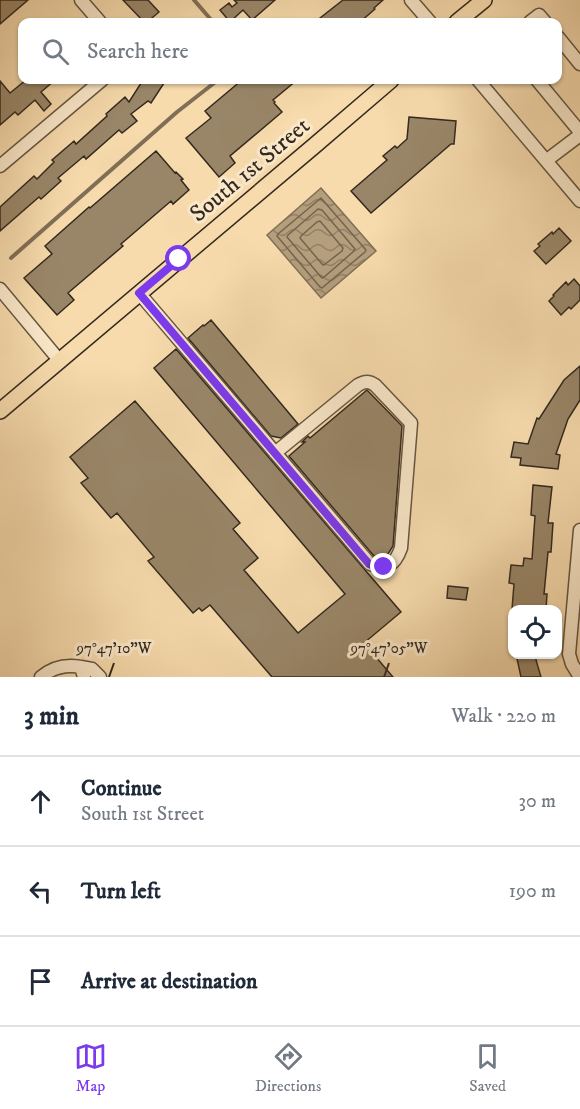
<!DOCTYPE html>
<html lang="en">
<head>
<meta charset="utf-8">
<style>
  :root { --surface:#fff; --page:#f2f2f3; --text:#1f2937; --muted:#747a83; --line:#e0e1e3; --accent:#7c3aed }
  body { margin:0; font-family:"IM FELL DW Pica",serif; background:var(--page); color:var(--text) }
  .controls { position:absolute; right:18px; bottom:18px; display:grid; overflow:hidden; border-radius:12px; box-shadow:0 2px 4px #0004 }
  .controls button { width:54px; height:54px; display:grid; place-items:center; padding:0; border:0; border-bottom:2px solid var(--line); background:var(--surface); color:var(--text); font:30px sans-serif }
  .stop { position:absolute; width:18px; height:18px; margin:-14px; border:4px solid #7c3aed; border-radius:50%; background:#fff }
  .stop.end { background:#7c3aed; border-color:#fff; box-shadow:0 2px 6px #0008 }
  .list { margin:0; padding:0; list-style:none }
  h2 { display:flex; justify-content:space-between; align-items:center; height:78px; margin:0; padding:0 24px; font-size:26px }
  h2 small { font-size:20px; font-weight:400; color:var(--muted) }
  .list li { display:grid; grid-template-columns:39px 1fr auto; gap:18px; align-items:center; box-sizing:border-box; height:90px; padding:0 24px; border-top:2px solid var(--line) }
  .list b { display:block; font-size:22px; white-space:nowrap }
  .list p { margin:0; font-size:20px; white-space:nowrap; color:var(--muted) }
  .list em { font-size:20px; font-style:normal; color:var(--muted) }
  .icon { flex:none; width:33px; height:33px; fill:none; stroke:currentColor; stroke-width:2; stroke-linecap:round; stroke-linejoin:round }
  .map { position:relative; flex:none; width:580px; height:677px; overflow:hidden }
  .search { position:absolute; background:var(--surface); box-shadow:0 2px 4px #0004; left:18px; right:18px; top:18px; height:66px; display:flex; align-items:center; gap:15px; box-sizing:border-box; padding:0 21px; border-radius:12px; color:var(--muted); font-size:22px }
  .sheet { height:348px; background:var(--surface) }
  nav { display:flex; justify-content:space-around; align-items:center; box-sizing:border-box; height:84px; border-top:2px solid var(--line); background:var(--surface); font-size:16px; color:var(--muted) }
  nav a { display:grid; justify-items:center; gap:3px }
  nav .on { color:var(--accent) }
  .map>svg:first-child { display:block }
  .water { fill:url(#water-waves); stroke:#806f56; stroke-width:1.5 }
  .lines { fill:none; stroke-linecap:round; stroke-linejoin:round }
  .shore { stroke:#74644d; stroke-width:1.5 }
  .stream { stroke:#806f56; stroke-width:4 }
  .building { fill:#998668; stroke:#33291e; stroke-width:1.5 }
  .minor-casing { stroke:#645642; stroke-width:15 }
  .major-casing { stroke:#33291e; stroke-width:18 }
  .minor { stroke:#fae8ca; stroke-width:12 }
  .major { stroke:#f7dbad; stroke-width:15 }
  .route { stroke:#7c3aed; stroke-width:8 }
  .ticks { fill:none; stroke:#33291e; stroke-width:2 }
  .labels { text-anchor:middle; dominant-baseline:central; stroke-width:6; stroke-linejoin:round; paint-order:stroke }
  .street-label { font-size:24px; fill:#33291e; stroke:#fae8ca }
  .ticks-label { font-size:15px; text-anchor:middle; fill:#33291e; stroke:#fae8ca; stroke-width:6; stroke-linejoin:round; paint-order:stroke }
</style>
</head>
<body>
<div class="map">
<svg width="580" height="677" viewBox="0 0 580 677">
  <defs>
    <pattern id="water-waves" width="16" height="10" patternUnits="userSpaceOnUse" patternTransform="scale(1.5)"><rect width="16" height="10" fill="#b49e7c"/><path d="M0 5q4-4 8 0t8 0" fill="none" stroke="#938165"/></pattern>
  </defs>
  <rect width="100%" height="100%" fill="#f7dbad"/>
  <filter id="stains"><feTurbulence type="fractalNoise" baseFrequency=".00333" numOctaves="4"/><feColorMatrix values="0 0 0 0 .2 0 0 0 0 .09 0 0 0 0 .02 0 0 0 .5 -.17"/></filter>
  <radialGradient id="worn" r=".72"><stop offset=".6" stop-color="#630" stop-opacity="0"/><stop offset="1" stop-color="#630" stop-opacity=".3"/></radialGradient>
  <!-- water -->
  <path class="water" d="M321,188L376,251L321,298L267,235Z"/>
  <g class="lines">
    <!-- shore -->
    <path class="shore" d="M321,198L366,250L365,252L322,288L320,287L277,236L278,234Z
      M318,209L322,210L355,249L354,251L323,278L321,277L287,237L288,235Z
      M320,221L343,248L342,251L324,265L322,264L300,238L301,236L317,222Z"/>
    <!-- stream -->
    <path class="stream" d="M194,0L213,22
      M11,258L177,112L218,80"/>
  </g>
  <!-- building -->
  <path class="building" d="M0,0H28L0,24Z
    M123,0H148L159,12L147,22H144Z
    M234,0H275L252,20L243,10L230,22L220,10L229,3L232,7L237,3Z
    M343,0H383L374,8L375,9L360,22H315Z
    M26,80H55L41,92L51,104L44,111L35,100L18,115L15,112L0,125V81L10,93Z
    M143,80H166L151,103L148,101L131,114L137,121L122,133L119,130L86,159L84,156L58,178L61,181L41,199L39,197L0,231V207L34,176L37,179L54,162L52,160L74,141L76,144L107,116L106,114L125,97L129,102Z
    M242,80H297L273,100L275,102L274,103L282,112L230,156L235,163L219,177L186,138L211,118L205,111Z
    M409,117L456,121L454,144H451L371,213L351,191L387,160L383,156L395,146L397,148L407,139Z
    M156,151L175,173L176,172L183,179L181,180L189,190L173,204L171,201L121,244L123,246L68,293L74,300L57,315L24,278L52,254L45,246L89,207L90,208Z
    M559,228L571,241L546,264L534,251L540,246L538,244L552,232L553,234Z
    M574,279L580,286V300L571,309L569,307L561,315L549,301L554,296L553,295L566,282L568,285Z
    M211,320L298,424L281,438L271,436L188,338L203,325L204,326Z
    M176,349L401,612L364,643L393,677H272L210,605L202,611L199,608L193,613L148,561L154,557L117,513L111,518L81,483L88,478L70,457L135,401L240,523L233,529L258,558L244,570L298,633L345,594L154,368Z
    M580,366V400L568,419L556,454L560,455L558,469L520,465L521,458L511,457L514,442L528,444L537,418L539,419L564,380Z
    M367,390L402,426L393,546L386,557L374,556L289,456L305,442H302L308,436L310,438Z
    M533,485L552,487L548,523H553L551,552H548L544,594H547L546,609H512L514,584L509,583L511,565L523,566L524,558L532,559L535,516L531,515Z
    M448,586L468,588L466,600L447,598Z
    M516,654H537L536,660L541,677H521Z"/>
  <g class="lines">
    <defs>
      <path id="minor" d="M81,0L100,22
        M411,0L430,22
        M530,22L539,15L545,22
        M558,37L580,64
        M478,80L580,201
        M537,80L580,132
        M547,160L580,135
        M0,166L102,80
        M0,289L59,360
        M139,293L370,564C387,570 395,565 401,548L411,423L375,385C369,381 365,381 358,385L275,453
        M81,667L92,669L100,677
        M41,677C53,667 66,664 81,667L84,677
        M580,677L572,664L569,654L580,530"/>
      <path id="major" d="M457,22L484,0
        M0,411L314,146L391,80"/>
    </defs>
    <!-- minor casing -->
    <use href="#minor" class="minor-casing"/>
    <!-- major casing -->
    <use href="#major" class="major-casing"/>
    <!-- minor -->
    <use href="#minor" class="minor"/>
    <!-- major -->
    <use href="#major" class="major"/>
  </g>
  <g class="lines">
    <!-- route -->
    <path class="route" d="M179,259L139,293L369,564L377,567H384"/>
  </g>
  <!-- ticks -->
  <path class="ticks" d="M109,677L114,663M384,677L389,663"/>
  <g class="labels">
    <!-- street labels -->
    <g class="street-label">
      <text transform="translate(250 170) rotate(-40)">South 1st Street</text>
    </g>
  </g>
  <g class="ticks-label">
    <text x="114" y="653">97°47'10"W</text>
    <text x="389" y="653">97°47'05"W</text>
  </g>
  <rect width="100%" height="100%" filter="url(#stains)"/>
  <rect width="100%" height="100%" fill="url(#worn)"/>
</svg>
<div class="controls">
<button><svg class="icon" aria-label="locate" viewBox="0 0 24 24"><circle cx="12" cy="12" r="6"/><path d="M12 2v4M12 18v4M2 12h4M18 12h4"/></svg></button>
</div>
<div class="stop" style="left:179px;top:259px"></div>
<div class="stop end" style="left:384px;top:567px"></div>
<div class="search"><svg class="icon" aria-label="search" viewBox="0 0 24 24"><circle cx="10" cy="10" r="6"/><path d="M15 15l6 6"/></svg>Search here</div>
</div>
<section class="sheet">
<h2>3 min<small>Walk · 220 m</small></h2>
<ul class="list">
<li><svg class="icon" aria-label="ahead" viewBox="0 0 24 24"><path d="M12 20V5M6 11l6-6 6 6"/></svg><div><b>Continue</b><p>South 1st Street</p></div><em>30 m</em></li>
<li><svg class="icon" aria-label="left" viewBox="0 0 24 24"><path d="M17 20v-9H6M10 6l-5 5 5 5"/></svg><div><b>Turn left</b></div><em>190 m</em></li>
<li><svg class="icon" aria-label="arrive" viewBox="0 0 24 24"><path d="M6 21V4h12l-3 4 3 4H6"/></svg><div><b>Arrive at destination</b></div></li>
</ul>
</section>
<nav>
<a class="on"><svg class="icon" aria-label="map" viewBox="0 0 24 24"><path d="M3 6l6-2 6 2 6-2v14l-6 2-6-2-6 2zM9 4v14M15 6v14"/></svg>Map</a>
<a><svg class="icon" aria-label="directions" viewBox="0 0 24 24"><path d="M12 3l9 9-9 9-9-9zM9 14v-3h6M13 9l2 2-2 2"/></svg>Directions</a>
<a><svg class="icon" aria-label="saved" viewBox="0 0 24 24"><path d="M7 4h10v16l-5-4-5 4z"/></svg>Saved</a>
</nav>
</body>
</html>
